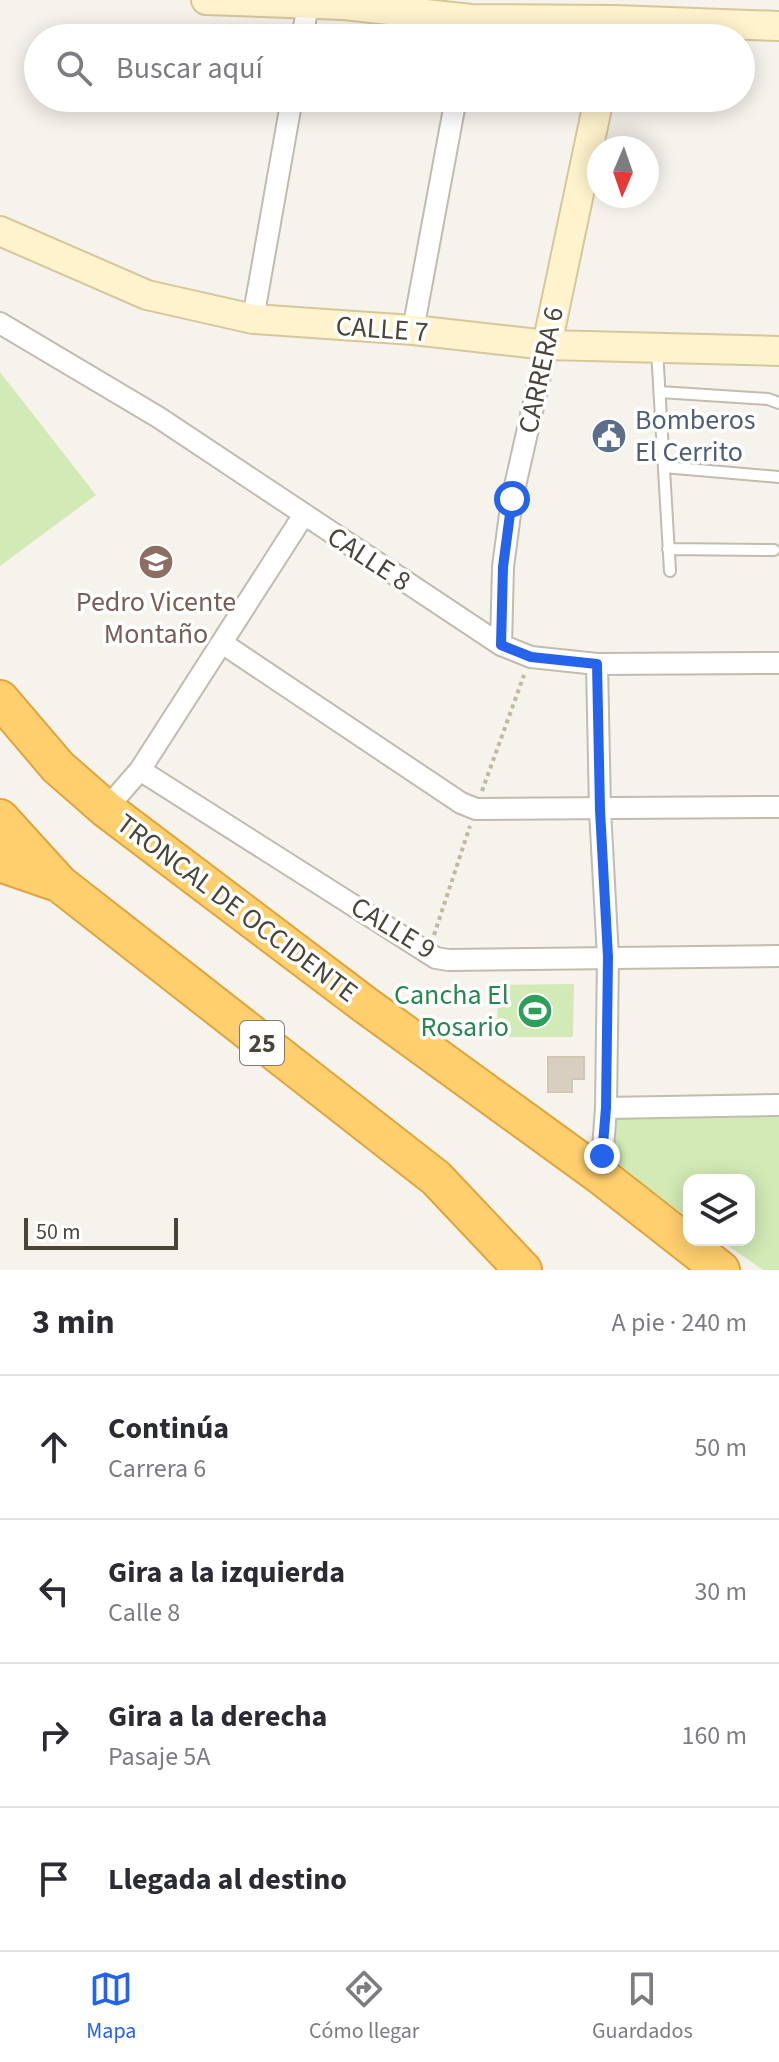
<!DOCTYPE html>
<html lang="es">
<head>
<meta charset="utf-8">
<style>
  :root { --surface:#fff; --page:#f2f2f3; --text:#2b2b33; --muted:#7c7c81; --line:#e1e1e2; --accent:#2563eb }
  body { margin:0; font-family:"Source Sans 3",sans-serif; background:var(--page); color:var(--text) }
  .controls { position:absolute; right:24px; bottom:24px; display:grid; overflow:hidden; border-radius:16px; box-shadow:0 4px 20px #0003 }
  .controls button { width:72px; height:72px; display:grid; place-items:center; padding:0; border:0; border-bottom:2px solid var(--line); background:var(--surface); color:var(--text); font:40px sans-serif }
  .compass { position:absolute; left:587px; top:136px; width:72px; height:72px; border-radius:50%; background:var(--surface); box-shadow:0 4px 20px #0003; rotate:182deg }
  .scale { position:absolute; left:24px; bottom:20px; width:154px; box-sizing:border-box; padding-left:8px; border:4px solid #4b4439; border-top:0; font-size:22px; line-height:28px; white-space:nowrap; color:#4b4439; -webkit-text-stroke:6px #fff; paint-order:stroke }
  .stop { position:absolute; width:24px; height:24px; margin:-18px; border:6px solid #2563eb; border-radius:50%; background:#fff }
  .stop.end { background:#2563eb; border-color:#fff; box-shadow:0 2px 8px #0008 }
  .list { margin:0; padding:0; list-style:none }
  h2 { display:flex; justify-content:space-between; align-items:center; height:104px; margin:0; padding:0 32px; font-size:34px }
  h2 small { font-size:26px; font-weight:400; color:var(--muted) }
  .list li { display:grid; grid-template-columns:52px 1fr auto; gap:24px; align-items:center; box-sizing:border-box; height:144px; padding:0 32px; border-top:2px solid var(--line) }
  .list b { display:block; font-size:30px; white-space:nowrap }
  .list p { margin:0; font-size:26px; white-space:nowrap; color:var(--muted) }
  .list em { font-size:26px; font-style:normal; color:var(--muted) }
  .icon { flex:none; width:44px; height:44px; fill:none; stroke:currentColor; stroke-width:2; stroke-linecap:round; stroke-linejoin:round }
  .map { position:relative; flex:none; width:779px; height:1270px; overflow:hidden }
  .search { position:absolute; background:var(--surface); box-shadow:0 4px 20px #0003; left:24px; right:24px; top:24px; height:88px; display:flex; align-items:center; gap:20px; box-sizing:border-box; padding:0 28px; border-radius:44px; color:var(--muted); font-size:30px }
  .sheet { height:680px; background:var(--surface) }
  nav { display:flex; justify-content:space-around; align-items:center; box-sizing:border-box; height:112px; border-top:2px solid var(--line); background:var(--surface); font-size:22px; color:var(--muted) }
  nav a { display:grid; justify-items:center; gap:4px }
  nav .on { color:var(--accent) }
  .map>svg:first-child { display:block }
  .green { fill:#d2eab5 }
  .building { fill:#d8cfc1; stroke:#d3c7b4; stroke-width:2 }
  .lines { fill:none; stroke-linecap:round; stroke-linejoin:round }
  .lane-casing { stroke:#c2bbae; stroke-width:14 }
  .street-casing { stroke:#c2bbae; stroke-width:24 }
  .secondary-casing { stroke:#d6c79b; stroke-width:32 }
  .highway-casing { stroke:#e0a43c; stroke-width:40 }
  .path { stroke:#c4b79f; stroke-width:4; stroke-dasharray:4 4; stroke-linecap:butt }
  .lane { stroke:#fff; stroke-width:10 }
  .street { stroke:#fff; stroke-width:20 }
  .secondary { stroke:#fff3cd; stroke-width:28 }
  .highway { stroke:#ffcf6e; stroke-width:36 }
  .route { stroke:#2563eb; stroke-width:10 }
  .labels { text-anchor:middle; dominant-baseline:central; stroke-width:7; stroke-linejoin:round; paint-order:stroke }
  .shield { fill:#fff; stroke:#817c74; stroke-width:2 }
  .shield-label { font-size:26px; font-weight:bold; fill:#4b4439 }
  .street-label { font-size:28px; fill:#4b4439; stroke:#fff }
  .service-label { font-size:28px; fill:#4e5e75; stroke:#fff; text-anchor:start }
  .education-label { font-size:28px; fill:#785e54; stroke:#fff }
  .leisure-label { font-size:28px; fill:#27864d; stroke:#fff; text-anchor:end }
</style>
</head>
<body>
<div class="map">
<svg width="779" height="1270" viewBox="0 0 779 1270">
  <rect width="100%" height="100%" fill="#f6f3ec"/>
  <!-- green -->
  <path class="green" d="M0,372L96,495L0,566Z
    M574,984L573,1037H497L498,985Z
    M609,1110H779V1270H763L720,1240H749V1180H689V1218L608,1162Z"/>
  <!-- building -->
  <path class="building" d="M548,1057H584V1079H572V1092H548Z"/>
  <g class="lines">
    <defs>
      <path id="lane" d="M657,350L670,571
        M660,392L768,399L779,403
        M664,467L779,477
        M668,549L774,550"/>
      <path id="street" d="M302,38L309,0
        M253,319L292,98
        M0,323L158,417L501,645L531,657L597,664L779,663
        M413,330L456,98
        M222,643L461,803L476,809L779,807
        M501,645L503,567L512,499L547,345
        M597,664L600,810L608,957L606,1108L601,1176
        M140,770L436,958L449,960L779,956
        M106,809L140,770L303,516
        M606,1108L779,1105"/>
      <path id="secondary" d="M206,0L344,5L471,19L615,20L779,26
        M0,231L147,295L253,319L413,330L547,345L779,351
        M547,345L599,98"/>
      <path id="highway" d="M0,699L58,767L106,809L364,1004L601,1176L721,1270
        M0,818L60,884L436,1178L523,1270
        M0,863L55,882"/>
    </defs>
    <!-- lane casing -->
    <use href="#lane" class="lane-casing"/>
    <!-- street casing -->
    <use href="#street" class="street-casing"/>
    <!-- secondary casing -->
    <use href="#secondary" class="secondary-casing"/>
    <!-- highway casing -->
    <use href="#highway" class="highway-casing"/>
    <!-- path -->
    <path class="path" d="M482,791L524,675
      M434,935L470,826"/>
    <!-- lane -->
    <use href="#lane" class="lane"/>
    <!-- street -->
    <use href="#street" class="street"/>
    <!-- secondary -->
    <use href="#secondary" class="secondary"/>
    <!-- highway -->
    <use href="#highway" class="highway"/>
  </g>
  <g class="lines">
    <!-- route -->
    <path class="route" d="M512,499L503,567L501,645L531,657L597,664L600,810L608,957L606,1108L602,1156"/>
  </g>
  <!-- icons -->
  <defs>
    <symbol id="civic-disc" viewBox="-11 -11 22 22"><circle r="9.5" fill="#5c6f8a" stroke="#fff"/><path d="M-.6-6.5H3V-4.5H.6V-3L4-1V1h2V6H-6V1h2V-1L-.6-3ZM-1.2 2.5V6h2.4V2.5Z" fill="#fff"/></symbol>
    <symbol id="school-disc" viewBox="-11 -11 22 22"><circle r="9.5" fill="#8d6e63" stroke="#fff"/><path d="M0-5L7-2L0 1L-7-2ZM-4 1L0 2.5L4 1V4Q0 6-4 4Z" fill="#fff"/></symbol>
    <symbol id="stadium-disc" viewBox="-11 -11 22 22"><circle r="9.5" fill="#2e9e5b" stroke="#fff"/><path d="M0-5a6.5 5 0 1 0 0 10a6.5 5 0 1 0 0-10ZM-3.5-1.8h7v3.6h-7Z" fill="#fff"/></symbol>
  </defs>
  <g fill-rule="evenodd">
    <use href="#civic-disc" x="589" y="416" width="40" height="40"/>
    <use href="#school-disc" x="136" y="542" width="40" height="40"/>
    <use href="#stadium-disc" x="515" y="991" width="40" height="40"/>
  </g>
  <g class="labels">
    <!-- shield labels -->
    <rect class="shield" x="240" y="1021" width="44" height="44" rx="6"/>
    <g class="shield-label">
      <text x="262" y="1043">25</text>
    </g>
    <!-- street labels -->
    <g class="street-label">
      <text transform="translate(382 329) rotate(4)">CALLE 7</text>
      <text transform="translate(541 370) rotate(-78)">CARRERA 6</text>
      <text transform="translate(369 559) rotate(33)">CALLE 8</text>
      <text transform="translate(237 908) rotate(37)">TRONCAL DE OCCIDENTE</text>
      <text transform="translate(393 928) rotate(31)">CALLE 9</text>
    </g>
    <!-- service labels -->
    <g class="service-label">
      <text x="635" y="420">Bomberos<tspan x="635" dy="32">El Cerrito</tspan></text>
    </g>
    <!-- education labels -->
    <g class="education-label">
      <text x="156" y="602">Pedro Vicente<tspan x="156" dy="32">Montaño</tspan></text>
    </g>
    <!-- leisure labels -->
    <g class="leisure-label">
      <text x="509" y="995">Cancha El<tspan x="509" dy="32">Rosario</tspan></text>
    </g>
  </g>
</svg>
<div class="controls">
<button><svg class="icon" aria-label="layers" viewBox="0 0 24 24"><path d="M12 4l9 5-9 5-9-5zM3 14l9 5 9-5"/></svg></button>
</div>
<svg class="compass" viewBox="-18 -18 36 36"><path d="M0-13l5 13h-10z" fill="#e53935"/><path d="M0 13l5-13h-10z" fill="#7c7c81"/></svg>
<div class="scale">50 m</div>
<div class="stop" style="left:512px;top:499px"></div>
<div class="stop end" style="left:602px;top:1156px"></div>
<div class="search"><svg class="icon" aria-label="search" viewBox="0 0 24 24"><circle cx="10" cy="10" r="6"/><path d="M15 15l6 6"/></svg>Buscar aquí</div>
</div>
<section class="sheet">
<h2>3 min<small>A pie · 240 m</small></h2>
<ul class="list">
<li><svg class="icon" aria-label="ahead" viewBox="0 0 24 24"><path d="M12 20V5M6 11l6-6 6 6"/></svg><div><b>Continúa</b><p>Carrera 6</p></div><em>50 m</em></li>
<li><svg class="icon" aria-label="left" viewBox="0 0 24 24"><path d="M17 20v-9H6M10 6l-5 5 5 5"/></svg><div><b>Gira a la izquierda</b><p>Calle 8</p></div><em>30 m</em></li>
<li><svg class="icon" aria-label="right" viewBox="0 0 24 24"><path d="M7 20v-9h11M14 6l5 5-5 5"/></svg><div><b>Gira a la derecha</b><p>Pasaje 5A</p></div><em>160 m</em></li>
<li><svg class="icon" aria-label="arrive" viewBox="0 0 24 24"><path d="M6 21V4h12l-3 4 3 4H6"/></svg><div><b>Llegada al destino</b></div></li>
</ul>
</section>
<nav>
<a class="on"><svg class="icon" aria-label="map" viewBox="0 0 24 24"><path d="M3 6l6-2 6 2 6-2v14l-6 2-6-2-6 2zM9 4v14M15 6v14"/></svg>Mapa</a>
<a><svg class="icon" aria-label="directions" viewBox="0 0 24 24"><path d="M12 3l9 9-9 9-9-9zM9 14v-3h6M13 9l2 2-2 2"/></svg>Cómo llegar</a>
<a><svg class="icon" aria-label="saved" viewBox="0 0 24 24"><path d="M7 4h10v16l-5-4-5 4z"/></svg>Guardados</a>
</nav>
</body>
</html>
